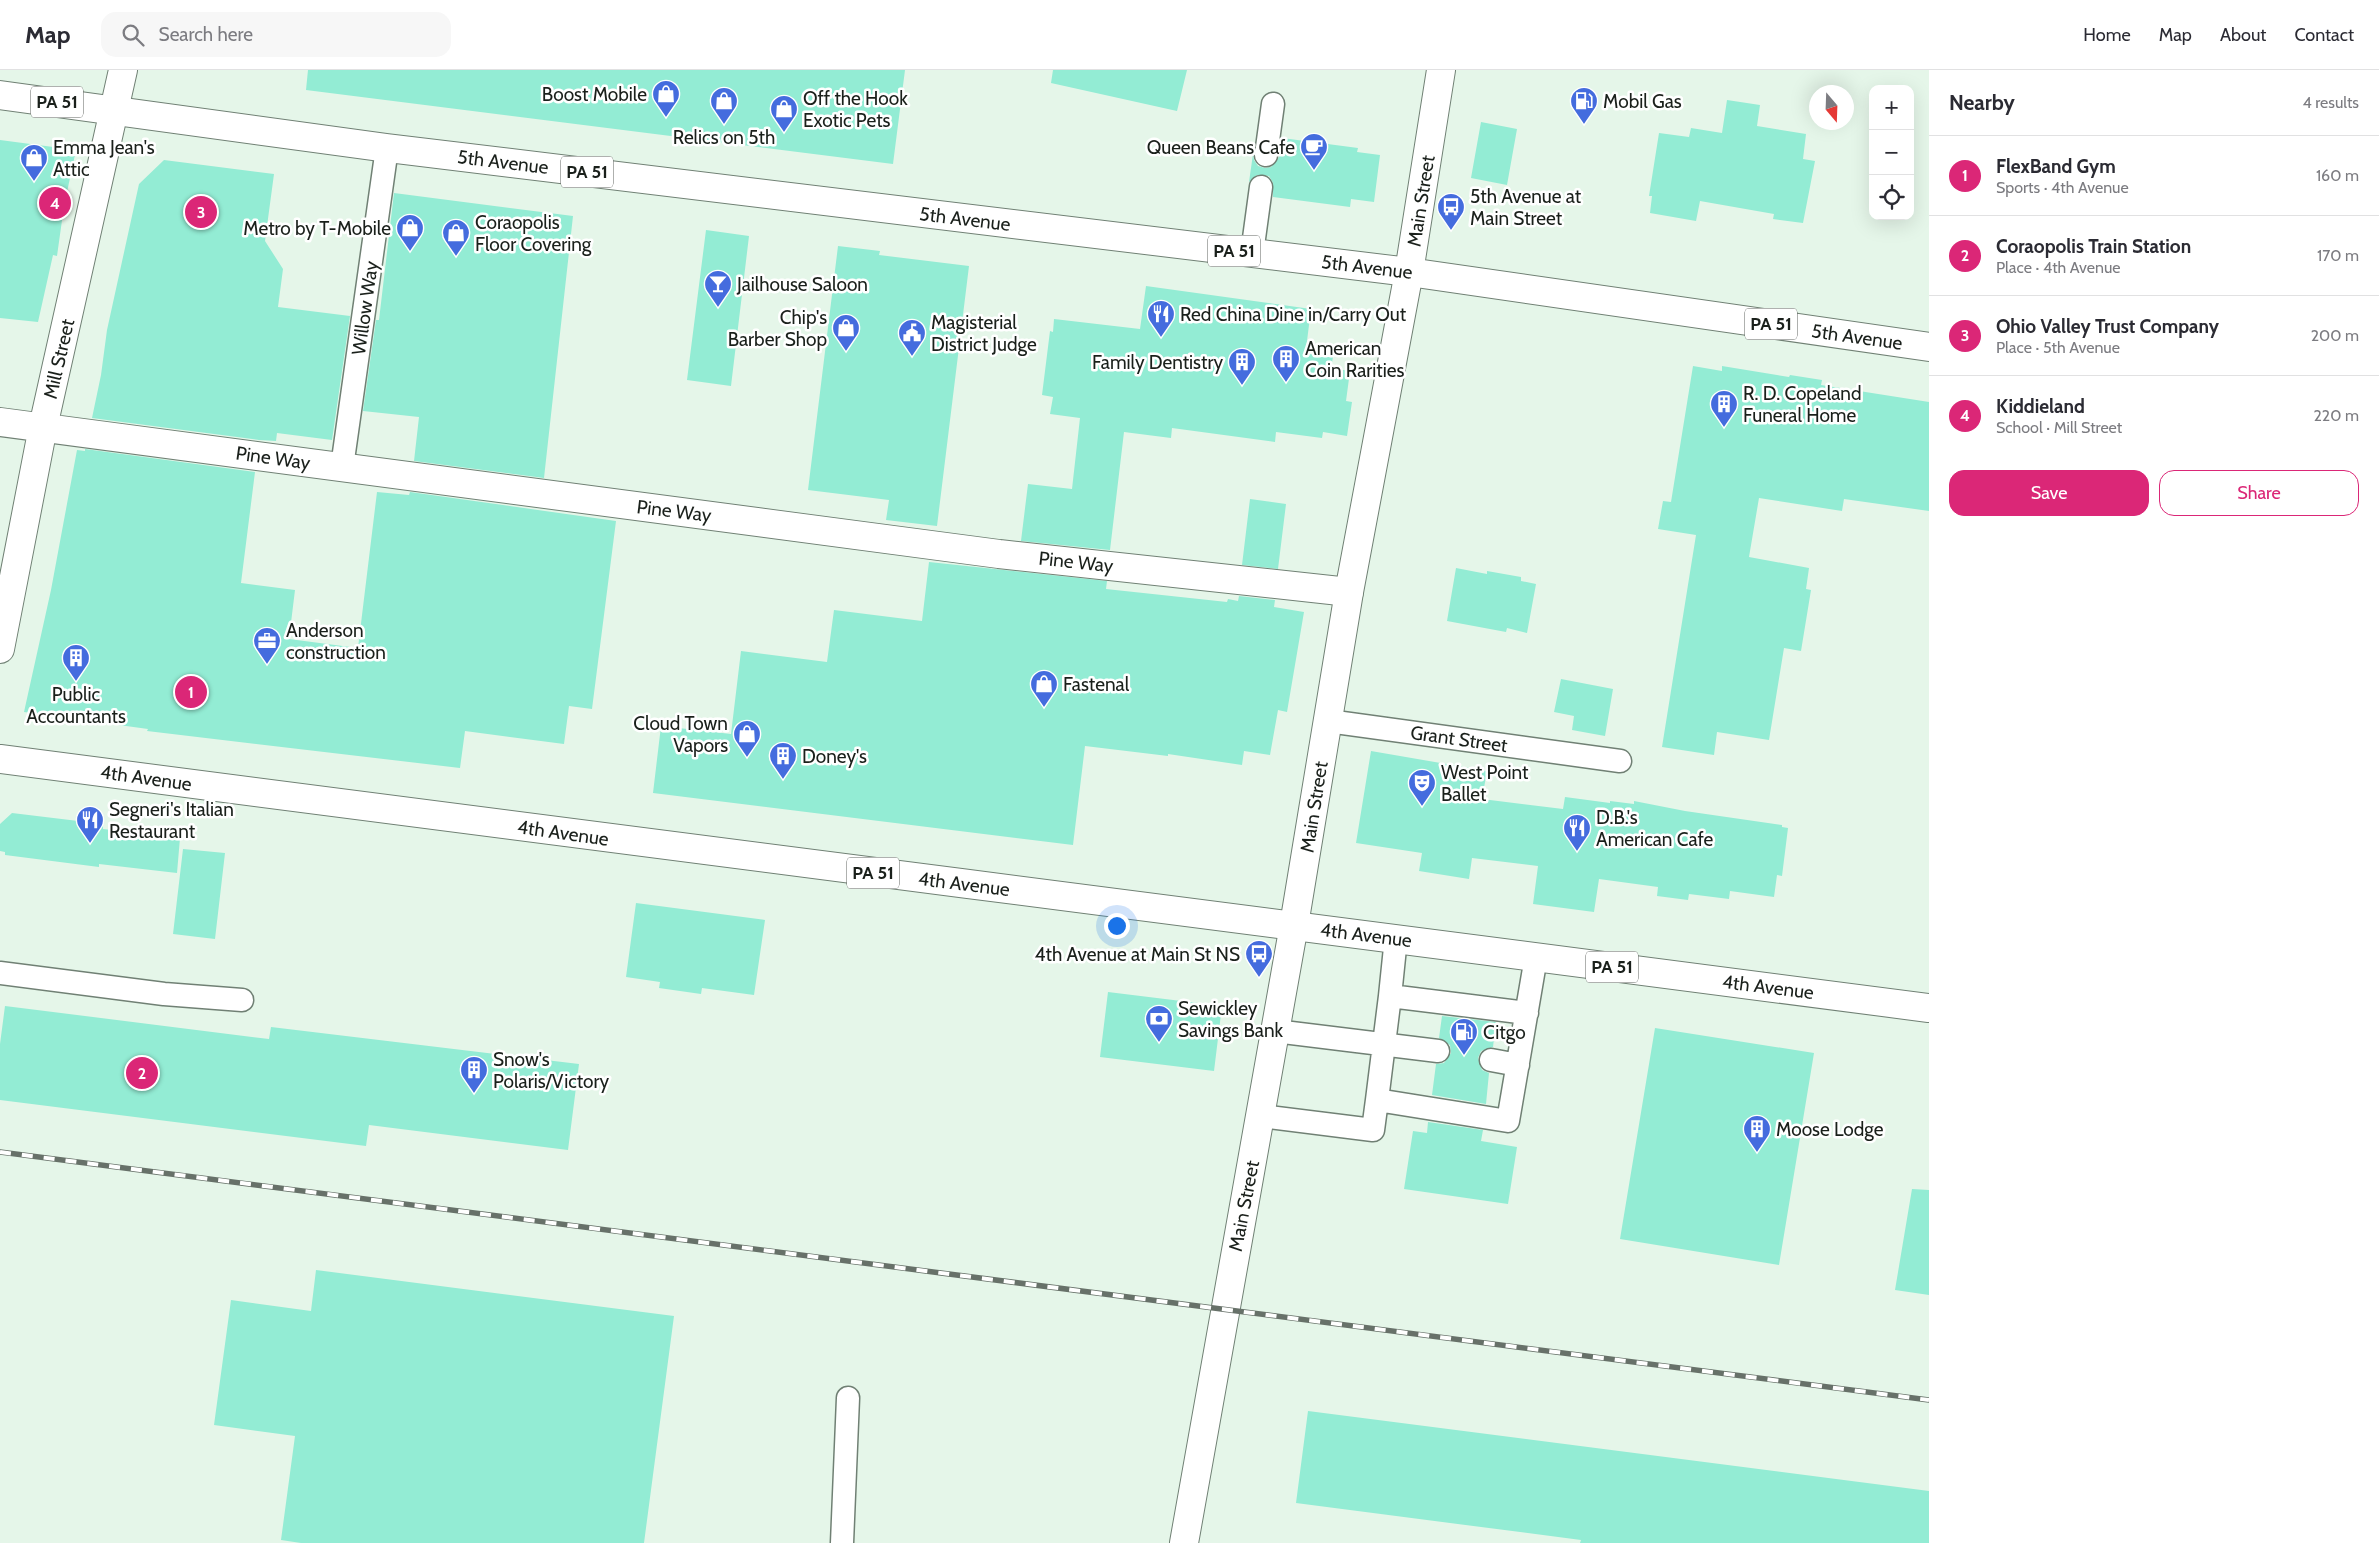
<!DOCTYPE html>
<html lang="en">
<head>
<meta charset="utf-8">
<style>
  :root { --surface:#fff; --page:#f7f7f7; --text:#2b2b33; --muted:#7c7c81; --line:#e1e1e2; --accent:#db2777 }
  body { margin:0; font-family:Cabin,sans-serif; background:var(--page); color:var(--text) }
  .controls { position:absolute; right:15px; top:15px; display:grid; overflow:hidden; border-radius:10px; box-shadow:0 5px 20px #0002 }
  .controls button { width:45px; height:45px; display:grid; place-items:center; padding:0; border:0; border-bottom:1px solid var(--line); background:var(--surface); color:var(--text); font:25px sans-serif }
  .compass { position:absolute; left:1809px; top:15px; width:45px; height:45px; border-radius:50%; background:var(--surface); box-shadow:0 5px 20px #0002; rotate:161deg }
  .you { position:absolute; left:1116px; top:855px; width:18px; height:18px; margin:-12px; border:4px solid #fff; border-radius:50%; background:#1a73e8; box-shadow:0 0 0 8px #1a73e833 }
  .badge { display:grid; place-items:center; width:32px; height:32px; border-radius:50%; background:var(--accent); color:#fff; font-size:16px; font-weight:700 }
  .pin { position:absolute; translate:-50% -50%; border:2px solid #fff; box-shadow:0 1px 5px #0006 }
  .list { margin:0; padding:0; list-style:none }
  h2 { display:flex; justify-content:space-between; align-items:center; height:65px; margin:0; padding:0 20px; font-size:21px }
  h2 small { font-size:16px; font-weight:400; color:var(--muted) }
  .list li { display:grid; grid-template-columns:32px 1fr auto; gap:15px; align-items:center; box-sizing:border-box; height:80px; padding:0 20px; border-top:1px solid var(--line) }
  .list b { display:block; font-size:19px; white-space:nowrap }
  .list p { margin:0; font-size:16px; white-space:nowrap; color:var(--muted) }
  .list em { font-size:16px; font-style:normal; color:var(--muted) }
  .actions { display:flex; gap:10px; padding:15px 20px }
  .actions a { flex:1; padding:11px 0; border:1px solid var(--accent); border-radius:15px; text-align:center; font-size:18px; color:var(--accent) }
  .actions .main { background:var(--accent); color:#fff }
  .icon { flex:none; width:28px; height:28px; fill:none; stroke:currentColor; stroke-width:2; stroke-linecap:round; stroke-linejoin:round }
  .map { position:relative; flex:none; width:1929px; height:1473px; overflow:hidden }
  header { display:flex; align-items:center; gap:30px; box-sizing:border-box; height:70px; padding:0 25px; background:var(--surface); border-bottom:1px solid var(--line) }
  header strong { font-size:24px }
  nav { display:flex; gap:28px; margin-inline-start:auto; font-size:18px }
  .search { width:350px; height:45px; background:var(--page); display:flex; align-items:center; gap:12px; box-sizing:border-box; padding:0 18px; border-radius:15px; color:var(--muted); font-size:19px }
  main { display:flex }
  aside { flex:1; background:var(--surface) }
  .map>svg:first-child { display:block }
  .building { fill:#93ecd4 }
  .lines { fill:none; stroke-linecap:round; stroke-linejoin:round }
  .lane-casing { stroke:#708074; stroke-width:25 }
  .street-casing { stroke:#708074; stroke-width:30 }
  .secondary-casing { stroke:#708074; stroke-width:30 }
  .primary-casing { stroke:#708074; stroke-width:30 }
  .lane { stroke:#fff; stroke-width:22 }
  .street { stroke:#fff; stroke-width:28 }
  .secondary { stroke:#fff; stroke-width:28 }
  .primary { stroke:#fff; stroke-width:28 }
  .rail-casing { stroke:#677169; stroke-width:5.5 }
  .rail { stroke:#fff; stroke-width:4; stroke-dasharray:11; stroke-linecap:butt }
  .labels { text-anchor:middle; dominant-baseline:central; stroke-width:5; stroke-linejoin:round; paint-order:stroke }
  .shield { fill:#fff; stroke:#5f635f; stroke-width:1 }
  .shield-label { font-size:18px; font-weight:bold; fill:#1a201b }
  .poi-label { font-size:19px; fill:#1a201b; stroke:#fff; text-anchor:start }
  .street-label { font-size:19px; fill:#1a201b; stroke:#fff }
</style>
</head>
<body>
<header>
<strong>Map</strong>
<div class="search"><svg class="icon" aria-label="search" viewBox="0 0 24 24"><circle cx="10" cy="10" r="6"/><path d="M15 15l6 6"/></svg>Search here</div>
<nav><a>Home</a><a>Map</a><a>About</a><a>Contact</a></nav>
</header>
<main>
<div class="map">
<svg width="1929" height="1473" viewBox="0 0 1929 1473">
  <rect width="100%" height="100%" fill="#e5f6e9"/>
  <!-- building -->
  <path class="building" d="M308,0H905L893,94L306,20Z
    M1053,0H1187L1177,41L1051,13Z
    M1727,30L1760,35L1757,56L1806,64L1803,89L1815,91L1803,153L1773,149L1774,144L1700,131L1696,151L1650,143L1652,126H1649L1659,63L1689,67L1691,58L1722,63Z
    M1481,52L1517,59L1507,115L1471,108Z
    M1282,68L1358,78L1357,82L1380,85L1374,132L1351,129L1350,137L1273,127V113L1269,106L1257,105L1249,112L1253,84L1254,90L1258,96L1265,98L1271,97L1279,87Z
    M0,70L76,80L64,136L57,186L53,185L38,252L0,248Z
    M164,90L274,104L265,171L283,199L278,237L350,246L332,370L277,363L276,371L259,370L92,348L101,305L107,260L139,114Z
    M394,123L573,146L544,408L414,391L419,347L363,341L376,250H379Z
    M706,160L749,166L731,316L687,310Z
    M838,176L880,181L879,185L969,196L937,456L886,450L889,430L808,420Z
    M1146,216L1311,239L1306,279L1310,280L1309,284L1333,287L1331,298L1350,301L1346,331L1352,332L1347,366L1323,362L1322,368L1276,362L1275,372L1172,358L1171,368L1124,362L1110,480L1021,471L1028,414L1072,419L1080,348L1050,344L1053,327L1042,325L1050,261L1053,262L1054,249L1140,259Z
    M1693,296L1722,301V296L1789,307L1790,305L1822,310L1821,315L1929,332V441L1844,429L1842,441L1759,428L1749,487L1809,498L1806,519L1811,520L1801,581L1784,578L1769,670L1717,662L1714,685L1662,677L1696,465L1658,459L1663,431L1671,432Z
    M85,379L255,402L241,513L295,520L289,569L358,578L377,422L409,425L410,422L616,451L592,639L569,636L564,674L465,661L460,698L147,661L148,659L24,642L51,520L77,380L85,381Z
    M1250,429L1286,434L1278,499L1242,495Z
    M929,492L1107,511L1106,519L1227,532L1228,529L1238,531L1239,526L1275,530L1274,537L1304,542L1287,642L1278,640L1270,685L1244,681L1242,695L1168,684V686L1085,676L1073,775L653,723L661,656L731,664L741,581L827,592L834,540L922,551Z
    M1456,498L1487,504V501L1521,507V511L1536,514L1527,563L1507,558L1506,562L1447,551Z
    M1561,609L1613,619L1605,666L1572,660L1574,646L1554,642Z
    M1371,681L1487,701L1482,729L1563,739L1565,727L1610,733V731L1634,734V731L1685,741L1782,755V757L1788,758L1782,806L1777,805L1774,827L1730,821L1729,829L1689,824L1688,830L1657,826L1658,817L1599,809L1594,842L1533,834L1538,796L1472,788L1469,809L1419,801L1422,783L1356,773Z
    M12,743L103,754V759L180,768L177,803L99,794V797L5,785V782L0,781V754Z
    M183,779L225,783L215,869L173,864Z
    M636,833L765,850L754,925L702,918L701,924L659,918L660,912L626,907Z
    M1108,922L1222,936L1214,1001L1100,987Z
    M5,936L269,969L271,957L579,994L568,1080L369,1055L366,1076L0,1030V974Z
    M1442,946L1496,952L1493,977L1481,981L1478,988L1482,1000L1489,1003L1486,1034L1432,1025L1436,994L1444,993L1451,983L1450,975L1439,968Z
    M1655,958L1814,983L1779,1195L1620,1169Z
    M1428,1052L1483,1060L1481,1071L1517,1077L1508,1134L1404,1119L1413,1061L1427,1063Z
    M1912,1119L1929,1120V1225L1895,1220Z
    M316,1200L674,1246L644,1473H301L281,1470L295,1366L214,1355L231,1230L311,1241Z
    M1308,1341L1929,1421V1473H1580L1581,1470L1296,1433Z"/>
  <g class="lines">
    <defs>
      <path id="lane" d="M1266,85L1273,34
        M1252,183L1261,117
        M342,397L387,78
        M1328,651L1620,691
        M1396,868L1390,926L1527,943
        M0,903L164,924L242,930
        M1275,961L1438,981
        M1491,990L1518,995
        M1377,1030L1390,926
        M1261,1046L1373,1060L1377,1030L1508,1051L1536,887
        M842,1473L848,1328"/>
      <path id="street" d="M0,352L999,484L1349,522
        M0,579L43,357L123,0
        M1184,1473L1294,855"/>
      <path id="secondary" d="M1294,855L1349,522L1409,202L1441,0"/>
      <path id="primary" d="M0,25L387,78L1409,202L1929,277
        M0,689C643,774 1286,853 1929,938"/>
    </defs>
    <!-- lane casing -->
    <use href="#lane" class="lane-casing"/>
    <!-- street casing -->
    <use href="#street" class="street-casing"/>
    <!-- secondary casing -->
    <use href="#secondary" class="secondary-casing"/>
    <!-- primary casing -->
    <use href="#primary" class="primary-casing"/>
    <!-- lane -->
    <use href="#lane" class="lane"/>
    <!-- street -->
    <use href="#street" class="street"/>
    <!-- secondary -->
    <use href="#secondary" class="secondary"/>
    <!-- primary -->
    <use href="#primary" class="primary"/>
    <defs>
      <path id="rail" d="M0,1082L1929,1330"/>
    </defs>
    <!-- rail casing -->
    <use href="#rail" class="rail-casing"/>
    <!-- rail -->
    <use href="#rail" class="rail"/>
  </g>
  <!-- icons -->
  <defs>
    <symbol id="shop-pin" viewBox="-11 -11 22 30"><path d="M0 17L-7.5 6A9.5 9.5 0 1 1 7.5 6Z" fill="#446cde" stroke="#fff"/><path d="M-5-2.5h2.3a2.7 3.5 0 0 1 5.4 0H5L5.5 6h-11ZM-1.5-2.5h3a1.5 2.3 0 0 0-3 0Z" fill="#fff"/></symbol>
    <symbol id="fuel-pin" viewBox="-11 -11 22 30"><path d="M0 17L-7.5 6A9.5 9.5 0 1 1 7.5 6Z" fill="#446cde" stroke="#fff"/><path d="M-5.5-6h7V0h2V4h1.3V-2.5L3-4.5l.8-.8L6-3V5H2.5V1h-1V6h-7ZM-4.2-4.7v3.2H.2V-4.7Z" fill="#fff"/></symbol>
    <symbol id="cafe-pin" viewBox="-11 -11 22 30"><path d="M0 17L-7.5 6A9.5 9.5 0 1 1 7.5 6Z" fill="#446cde" stroke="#fff"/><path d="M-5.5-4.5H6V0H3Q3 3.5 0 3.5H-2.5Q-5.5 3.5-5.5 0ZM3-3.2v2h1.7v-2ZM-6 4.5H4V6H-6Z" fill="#fff"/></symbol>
    <symbol id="bus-pin" viewBox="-11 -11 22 30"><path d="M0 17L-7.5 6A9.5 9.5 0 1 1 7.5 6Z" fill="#446cde" stroke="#fff"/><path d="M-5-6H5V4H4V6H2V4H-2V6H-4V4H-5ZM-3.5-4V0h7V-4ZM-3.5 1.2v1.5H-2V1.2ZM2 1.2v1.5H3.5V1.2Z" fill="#fff"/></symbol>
    <symbol id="bar-pin" viewBox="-11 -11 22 30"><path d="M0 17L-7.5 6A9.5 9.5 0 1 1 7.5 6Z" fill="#446cde" stroke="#fff"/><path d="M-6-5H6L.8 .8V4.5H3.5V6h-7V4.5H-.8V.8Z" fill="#fff"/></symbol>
    <symbol id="restaurant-pin" viewBox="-11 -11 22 30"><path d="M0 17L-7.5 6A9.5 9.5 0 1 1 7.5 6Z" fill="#446cde" stroke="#fff"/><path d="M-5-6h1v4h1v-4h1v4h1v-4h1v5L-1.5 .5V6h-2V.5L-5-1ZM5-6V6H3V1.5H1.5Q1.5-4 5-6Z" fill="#fff"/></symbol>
    <symbol id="civic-pin" viewBox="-11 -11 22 30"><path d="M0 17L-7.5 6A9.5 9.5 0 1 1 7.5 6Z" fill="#446cde" stroke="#fff"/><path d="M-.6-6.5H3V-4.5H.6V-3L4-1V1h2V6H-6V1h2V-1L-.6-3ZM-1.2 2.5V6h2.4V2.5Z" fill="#fff"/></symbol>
    <symbol id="building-pin" viewBox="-11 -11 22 30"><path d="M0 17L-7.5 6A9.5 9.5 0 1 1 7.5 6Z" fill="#446cde" stroke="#fff"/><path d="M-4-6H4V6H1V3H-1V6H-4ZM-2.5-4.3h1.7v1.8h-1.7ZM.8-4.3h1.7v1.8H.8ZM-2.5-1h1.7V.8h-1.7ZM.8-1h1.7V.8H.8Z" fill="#fff"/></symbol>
    <symbol id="office-pin" viewBox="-11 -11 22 30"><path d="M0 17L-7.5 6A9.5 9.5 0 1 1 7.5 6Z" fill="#446cde" stroke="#fff"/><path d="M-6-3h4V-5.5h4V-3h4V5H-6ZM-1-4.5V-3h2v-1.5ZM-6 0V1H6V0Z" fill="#fff"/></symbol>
    <symbol id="theatre-pin" viewBox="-11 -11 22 30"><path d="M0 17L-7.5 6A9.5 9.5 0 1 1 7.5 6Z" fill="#446cde" stroke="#fff"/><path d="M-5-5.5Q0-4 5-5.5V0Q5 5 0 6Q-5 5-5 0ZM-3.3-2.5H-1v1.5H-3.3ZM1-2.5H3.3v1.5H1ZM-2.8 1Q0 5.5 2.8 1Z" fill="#fff"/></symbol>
    <symbol id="bank-pin" viewBox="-11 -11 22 30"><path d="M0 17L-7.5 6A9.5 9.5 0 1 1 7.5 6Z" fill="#446cde" stroke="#fff"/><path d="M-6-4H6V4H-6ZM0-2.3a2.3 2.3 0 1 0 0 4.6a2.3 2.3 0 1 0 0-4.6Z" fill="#fff"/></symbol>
  </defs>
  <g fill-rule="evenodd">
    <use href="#shop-pin" x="650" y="8" width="32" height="43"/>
    <use href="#shop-pin" x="708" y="15" width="32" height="43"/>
    <use href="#fuel-pin" x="1568" y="15" width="32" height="43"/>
    <use href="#shop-pin" x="768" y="23" width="32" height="43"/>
    <use href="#cafe-pin" x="1298" y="61" width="32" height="43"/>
    <use href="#shop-pin" x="18" y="72" width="32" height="43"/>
    <use href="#bus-pin" x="1435" y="121" width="32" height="43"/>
    <use href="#shop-pin" x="394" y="142" width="32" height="43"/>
    <use href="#shop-pin" x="440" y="147" width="32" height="43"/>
    <use href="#bar-pin" x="702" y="198" width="32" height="43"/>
    <use href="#restaurant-pin" x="1145" y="228" width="32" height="43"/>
    <use href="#shop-pin" x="830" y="242" width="32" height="43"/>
    <use href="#civic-pin" x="896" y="247" width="32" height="43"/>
    <use href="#building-pin" x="1270" y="273" width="32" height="43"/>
    <use href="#building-pin" x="1226" y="276" width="32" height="43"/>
    <use href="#building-pin" x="1708" y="318" width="32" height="43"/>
    <use href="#office-pin" x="251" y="555" width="32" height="43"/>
    <use href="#building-pin" x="60" y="572" width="32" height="43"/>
    <use href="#shop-pin" x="1028" y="598" width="32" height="43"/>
    <use href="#shop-pin" x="731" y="648" width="32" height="43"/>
    <use href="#building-pin" x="767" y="670" width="32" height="43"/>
    <use href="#theatre-pin" x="1406" y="697" width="32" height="43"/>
    <use href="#restaurant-pin" x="74" y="734" width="32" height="43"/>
    <use href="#restaurant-pin" x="1561" y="742" width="32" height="43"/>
    <use href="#bus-pin" x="1243" y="868" width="32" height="43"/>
    <use href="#bank-pin" x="1143" y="933" width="32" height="43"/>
    <use href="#fuel-pin" x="1448" y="946" width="32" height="43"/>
    <use href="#building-pin" x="458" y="984" width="32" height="43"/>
    <use href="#building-pin" x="1741" y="1043" width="32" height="43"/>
  </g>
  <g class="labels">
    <!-- shield labels -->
    <g class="shield">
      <rect x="31" y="16.5" width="52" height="31" rx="4"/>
      <rect x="561" y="86.5" width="52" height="31" rx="4"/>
      <rect x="1208" y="165.5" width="52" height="31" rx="4"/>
      <rect x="1745" y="238.5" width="52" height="31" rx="4"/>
      <rect x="847" y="787.5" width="52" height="31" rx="4"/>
      <rect x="1586" y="881.5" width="52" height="31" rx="4"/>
    </g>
    <g class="shield-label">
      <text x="57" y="32">PA 51</text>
      <text x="587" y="102">PA 51</text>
      <text x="1234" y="181">PA 51</text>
      <text x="1771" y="254">PA 51</text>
      <text x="873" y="803">PA 51</text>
      <text x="1612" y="897">PA 51</text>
    </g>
    <!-- poi labels -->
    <g class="poi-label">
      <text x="647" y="24" text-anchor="end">Boost Mobile</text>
      <text x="803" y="28">Off the Hook<tspan x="803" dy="22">Exotic Pets</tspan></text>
      <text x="1603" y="31">Mobil Gas</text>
      <text x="724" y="67" text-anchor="middle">Relics on 5th</text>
      <text x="53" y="77">Emma Jean's<tspan x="53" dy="22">Attic</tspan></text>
      <text x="1295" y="77" text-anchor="end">Queen Beans Cafe</text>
      <text x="1470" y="126">5th Avenue at<tspan x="1470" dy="22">Main Street</tspan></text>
      <text x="475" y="152">Coraopolis<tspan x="475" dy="22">Floor Covering</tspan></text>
      <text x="391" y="158" text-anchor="end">Metro by T-Mobile</text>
      <text x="737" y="214">Jailhouse Saloon</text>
      <text x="1180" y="244">Red China Dine in/Carry Out</text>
      <text x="827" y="247" text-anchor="end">Chip's<tspan x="827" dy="22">Barber Shop</tspan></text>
      <text x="931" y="252">Magisterial<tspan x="931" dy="22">District Judge</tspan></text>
      <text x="1305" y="278">American<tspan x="1305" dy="22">Coin Rarities</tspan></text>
      <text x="1223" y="292" text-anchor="end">Family Dentistry</text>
      <text x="1743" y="323">R. D. Copeland<tspan x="1743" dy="22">Funeral Home</tspan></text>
      <text x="286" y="560">Anderson<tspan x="286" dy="22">construction</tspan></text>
      <text x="1063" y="614">Fastenal</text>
      <text x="76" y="624" text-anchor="middle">Public<tspan x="76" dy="22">Accountants</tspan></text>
      <text x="728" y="653" text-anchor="end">Cloud Town<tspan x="728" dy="22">Vapors</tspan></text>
      <text x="802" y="686">Doney's</text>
      <text x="1441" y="702">West Point<tspan x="1441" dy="22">Ballet</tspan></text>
      <text x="109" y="739">Segneri's Italian<tspan x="109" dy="22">Restaurant</tspan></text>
      <text x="1596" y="747">D.B.'s<tspan x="1596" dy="22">American Cafe</tspan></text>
      <text x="1240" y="884" text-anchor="end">4th Avenue at Main St NS</text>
      <text x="1178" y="938">Sewickley<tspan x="1178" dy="22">Savings Bank</tspan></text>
      <text x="1483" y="962">Citgo</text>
      <text x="493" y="989">Snow's<tspan x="493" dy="22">Polaris/Victory</tspan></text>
      <text x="1776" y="1059">Moose Lodge</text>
    </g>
    <!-- street labels -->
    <g class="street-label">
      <text transform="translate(503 92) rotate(7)">5th Avenue</text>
      <text transform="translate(1421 131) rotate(-81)">Main Street</text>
      <text transform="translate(965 149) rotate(7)">5th Avenue</text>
      <text transform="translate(1367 197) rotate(7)">5th Avenue</text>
      <text transform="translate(365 238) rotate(-82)">Willow Way</text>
      <text transform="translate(1857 267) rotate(8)">5th Avenue</text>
      <text transform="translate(59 289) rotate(-77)">Mill Street</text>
      <text transform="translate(273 388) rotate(8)">Pine Way</text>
      <text transform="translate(674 441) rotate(7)">Pine Way</text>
      <text transform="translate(1076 492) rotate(6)">Pine Way</text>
      <text transform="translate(1459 669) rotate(8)">Grant Street</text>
      <text transform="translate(146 708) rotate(8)">4th Avenue</text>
      <text transform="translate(1314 737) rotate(-81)">Main Street</text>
      <text transform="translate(563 763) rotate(8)">4th Avenue</text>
      <text transform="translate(964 814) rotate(7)">4th Avenue</text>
      <text transform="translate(1366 865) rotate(7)">4th Avenue</text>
      <text transform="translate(1768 917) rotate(7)">4th Avenue</text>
      <text transform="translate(1244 1136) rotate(-79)">Main Street</text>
    </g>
  </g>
</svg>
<div class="controls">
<button>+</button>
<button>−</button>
<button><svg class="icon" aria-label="locate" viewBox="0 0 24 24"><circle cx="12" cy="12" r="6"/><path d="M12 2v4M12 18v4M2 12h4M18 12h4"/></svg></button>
</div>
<svg class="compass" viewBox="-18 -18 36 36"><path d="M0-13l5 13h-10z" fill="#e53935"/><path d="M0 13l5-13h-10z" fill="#7c7c81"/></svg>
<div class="you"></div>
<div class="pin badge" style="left:191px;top:622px">1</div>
<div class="pin badge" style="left:142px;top:1003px">2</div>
<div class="pin badge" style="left:201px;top:142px">3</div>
<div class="pin badge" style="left:55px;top:133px">4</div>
</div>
<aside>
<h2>Nearby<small>4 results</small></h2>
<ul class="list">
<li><span class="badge">1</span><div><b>FlexBand Gym</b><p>Sports · 4th Avenue</p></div><em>160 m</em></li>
<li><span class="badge">2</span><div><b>Coraopolis Train Station</b><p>Place · 4th Avenue</p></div><em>170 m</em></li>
<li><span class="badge">3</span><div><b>Ohio Valley Trust Company</b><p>Place · 5th Avenue</p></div><em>200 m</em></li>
<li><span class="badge">4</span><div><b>Kiddieland</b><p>School · Mill Street</p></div><em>220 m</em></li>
</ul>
<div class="actions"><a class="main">Save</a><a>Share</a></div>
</aside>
</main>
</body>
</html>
